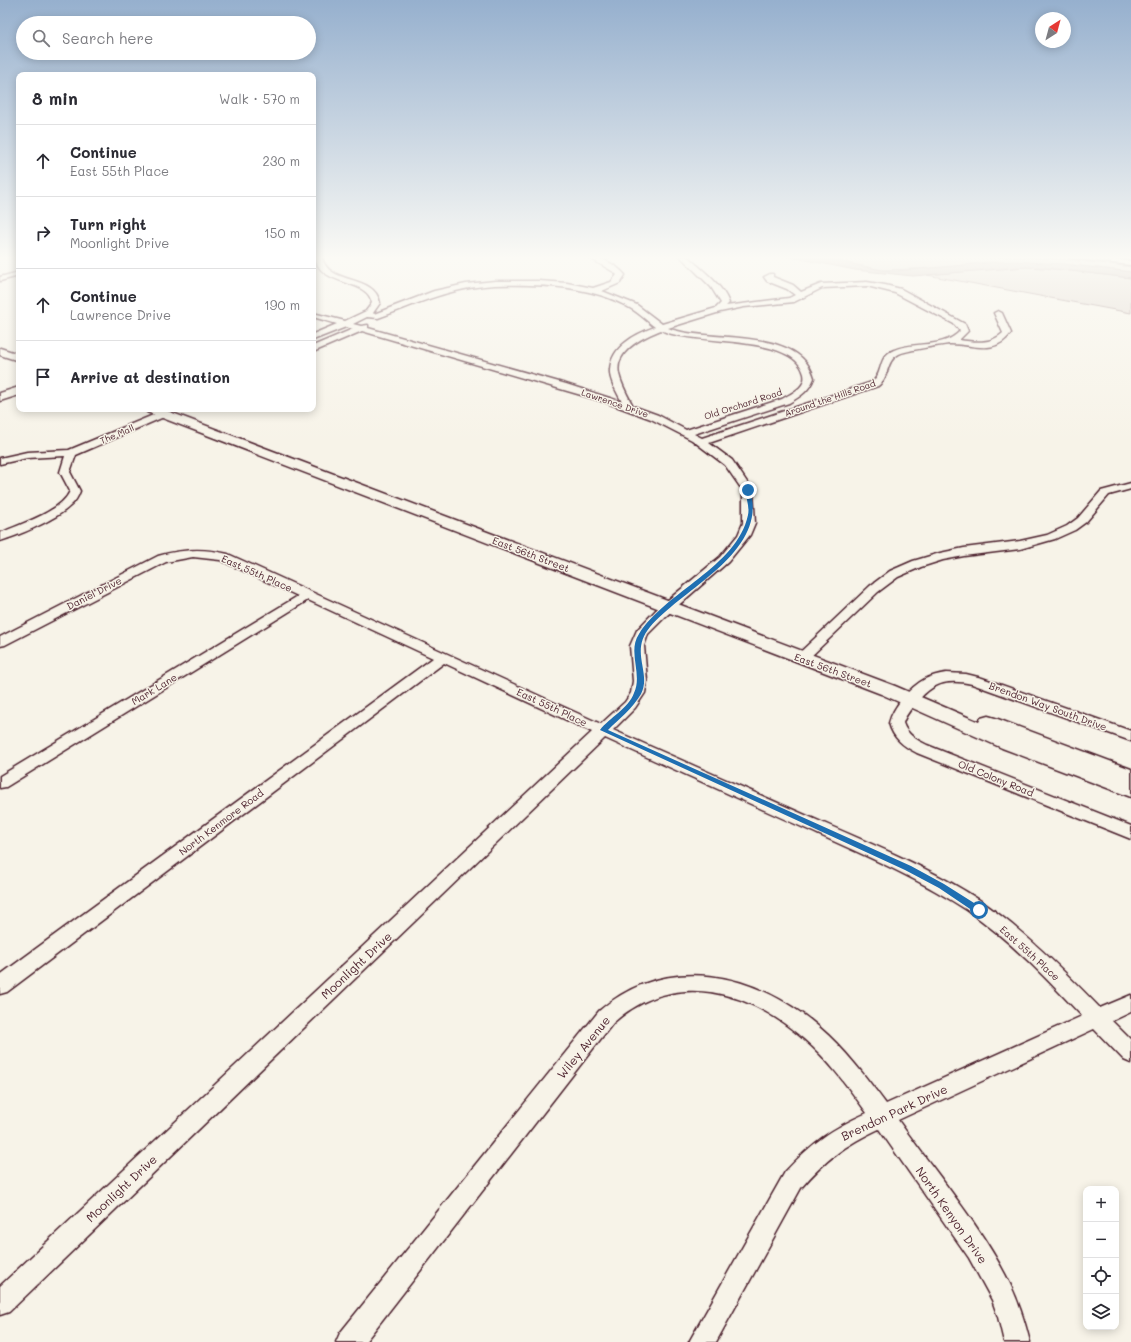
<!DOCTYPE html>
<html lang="en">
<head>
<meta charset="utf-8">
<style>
  :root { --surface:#fff; --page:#f7f7f7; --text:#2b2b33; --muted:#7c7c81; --line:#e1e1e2 }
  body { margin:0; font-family:Mali,sans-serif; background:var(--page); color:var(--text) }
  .controls { position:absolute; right:12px; bottom:12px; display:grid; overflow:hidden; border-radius:8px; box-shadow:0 2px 10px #0003 }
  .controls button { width:36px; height:36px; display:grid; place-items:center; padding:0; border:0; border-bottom:1px solid var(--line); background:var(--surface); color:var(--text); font:20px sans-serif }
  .compass { position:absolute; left:1035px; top:12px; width:36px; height:36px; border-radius:50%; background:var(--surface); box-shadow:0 2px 10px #0003; rotate:36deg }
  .stop { position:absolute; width:12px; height:12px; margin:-9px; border:3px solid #1f6fb2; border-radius:50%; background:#fff }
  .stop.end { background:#1f6fb2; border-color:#fff; box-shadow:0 1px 4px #0008 }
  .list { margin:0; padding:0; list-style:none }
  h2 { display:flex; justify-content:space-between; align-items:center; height:52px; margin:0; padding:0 16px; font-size:17px }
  h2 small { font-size:13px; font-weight:400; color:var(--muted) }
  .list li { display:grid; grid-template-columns:26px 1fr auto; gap:12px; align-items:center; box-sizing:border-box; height:72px; padding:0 16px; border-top:1px solid var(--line) }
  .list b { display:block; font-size:15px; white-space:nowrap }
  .list p { margin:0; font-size:13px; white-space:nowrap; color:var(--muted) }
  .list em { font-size:13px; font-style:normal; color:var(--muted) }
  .icon { flex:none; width:22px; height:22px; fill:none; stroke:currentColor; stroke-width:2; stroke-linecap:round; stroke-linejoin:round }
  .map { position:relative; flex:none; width:1131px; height:1342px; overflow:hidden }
  .search { position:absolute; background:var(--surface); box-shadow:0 2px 10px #0003; left:16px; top:16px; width:300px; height:44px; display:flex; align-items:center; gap:10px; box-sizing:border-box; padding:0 14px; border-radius:22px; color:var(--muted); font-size:15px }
  .panel { position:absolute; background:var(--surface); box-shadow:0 2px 10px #0003; left:16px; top:72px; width:300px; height:340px; border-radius:8px }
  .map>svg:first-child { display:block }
  .green { fill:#ded4cc; stroke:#947a7c }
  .water { fill:#bcaaa7; stroke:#8e7275 }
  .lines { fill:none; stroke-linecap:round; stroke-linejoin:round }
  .minor-casing { stroke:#4a1f2b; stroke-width:3 }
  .major-casing { stroke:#4a1f2b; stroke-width:3 }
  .minor { fill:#f7f3e8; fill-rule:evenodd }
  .major { fill:#f7f3e8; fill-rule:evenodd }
  .route { fill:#1f6fb2 }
  .labels { text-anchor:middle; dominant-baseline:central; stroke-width:3; stroke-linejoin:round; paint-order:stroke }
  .far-street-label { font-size:9px; fill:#4a1f2b; stroke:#f7f3e8 }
  .street-label { font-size:10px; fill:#4a1f2b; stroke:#f7f3e8 }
  .near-street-label { font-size:12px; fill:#4a1f2b; stroke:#f7f3e8 }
</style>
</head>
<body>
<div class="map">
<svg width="1131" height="1342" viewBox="0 0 1131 1342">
  <rect width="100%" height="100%" fill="#f7f3e8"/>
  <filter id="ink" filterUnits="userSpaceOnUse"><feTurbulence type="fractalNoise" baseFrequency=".025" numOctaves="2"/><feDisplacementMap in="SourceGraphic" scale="8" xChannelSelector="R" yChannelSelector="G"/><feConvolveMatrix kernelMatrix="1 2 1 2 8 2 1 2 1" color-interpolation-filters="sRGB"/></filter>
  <g filter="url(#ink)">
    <!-- green -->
    <path class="green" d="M811,256C917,256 1025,252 1131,267V272L1063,264L987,262L941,268L882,270Z
      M1026,267L1045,268L1131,278V313L927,275L968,271Z"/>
    <!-- water -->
    <path class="water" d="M786,256H811L882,270L896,271L1012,261L1063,264L1131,272V278L1045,268L1026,267L913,276L855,270Z"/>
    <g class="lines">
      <defs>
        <path id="minor" d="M315,256H322C326,286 375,273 380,303L373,313L374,314L434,291L466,284L495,281H539L567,283L593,288L611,282L617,275L614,272L586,256C599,256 616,264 625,275L620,283L602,291L637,305L662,324L716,308L721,303L711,287L680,256H687C702,270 722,284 729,303L726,306L789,298L795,295L787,289L767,281L764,277L770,274H773V277L793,285L801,292L821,284L867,282L885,285L901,289L965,324L968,331L959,340C975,342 990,345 1003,333L994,313L998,311L1002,313L1011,333C994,356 974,344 951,344C945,344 904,351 899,354C885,361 890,377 878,386L709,443L732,460L753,491L755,523L750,535L728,562L666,616L648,634L644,646L647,681L645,693L635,708L613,730C684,761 755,793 826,824C878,847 933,869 981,901C1025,932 1062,969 1100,1008L1131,995V1012L1112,1021L1131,1040V1063L1124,1060L1094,1029L898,1120C936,1174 981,1225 1010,1284C1019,1303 1025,1322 1030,1342H1004L998,1317L992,1300L969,1258L879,1129C845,1145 825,1160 801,1188L716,1342H689L785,1172C812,1143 831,1129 867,1113C848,1087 829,1060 804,1039C748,990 674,968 613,1023L365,1342H336L340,1333L599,1011C667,952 755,972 819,1027C845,1049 866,1077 886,1104L1082,1016C1046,978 1010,940 967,910C918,878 864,855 811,831C742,800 673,769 605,738L9,1312L0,1315V1286L592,732L444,663L7,992L0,994V975L433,658L308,600L6,787L0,788V776L298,596L220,560L193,557L166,562L5,645L0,646V637L158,556C182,549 204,548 228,554L601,724L625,702L631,693L633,681L630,646L637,630L656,610L720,557L738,535L743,523V491L725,465L692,440L651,419L605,402L362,331L313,352V346L353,329L346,327L313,340V334L337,324L313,317V313L345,321L366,311L372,303C368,277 319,288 315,256ZM495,285C541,284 590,285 630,308C639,313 647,321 655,327C636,334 611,346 610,370C609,380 617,392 622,402L566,384L368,328V325L361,326L353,324L367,317L378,318C420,303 449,288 495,285ZM867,286L895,293L954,324L960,331C944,349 914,341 894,350C877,357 884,373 872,382L702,438L694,434L789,403C801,396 809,391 814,378C800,325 706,344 668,328L720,312L744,307L794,302L822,288ZM661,330C691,346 794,333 804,374C807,387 792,393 782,399L686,430L658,415L633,406C628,396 622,386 619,374C614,351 643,337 661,330Z
          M1067,256H1091L1131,261V265L1070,258Z
          M19,272V276L0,281V277Z
          M163,411L168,414L166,416L76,455L70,472L80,491C78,497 75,502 70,506C57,519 18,536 0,541V533C20,524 61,512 70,491L60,472L65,456L27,458L0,464V458L27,452L69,450Z
          M1131,483V489L1109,495L1086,522L1075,530L1055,539L1020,549L964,556L943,560L921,567L898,577L878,592L806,661L801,662L796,661L794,658L870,586L890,571L913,561L940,553L964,548L1020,541L1047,535L1067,526L1078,518L1101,491Z
          M946,673L966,674L982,678L1131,731V741L972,684C946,678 932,683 915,704C910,710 905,716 903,723C907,735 917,740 927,745L1131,826V839L917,753C903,746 893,738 889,723C893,707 910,687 925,679C931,676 939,674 946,673Z"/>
        <path id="major" d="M0,348L19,354V361L0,355Z
          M19,387V395L0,401V393Z
          M145,409H162L895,686L979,722L981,718L988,716L995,718L1131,769V797L1002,748L881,694L147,412Z"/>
      </defs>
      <!-- minor casing -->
      <use href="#minor" class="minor-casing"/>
      <!-- major casing -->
      <use href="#major" class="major-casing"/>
      <!-- minor -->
      <use href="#minor" class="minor"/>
      <!-- major -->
      <use href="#major" class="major"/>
    </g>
  </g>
  <!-- sky -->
  <linearGradient id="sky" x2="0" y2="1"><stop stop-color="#96b0ce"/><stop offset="0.58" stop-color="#fbfaf5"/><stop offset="1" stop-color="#fbfaf5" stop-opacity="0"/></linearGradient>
  <rect width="1131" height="444" fill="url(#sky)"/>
  <!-- route -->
  <path class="route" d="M746,489L750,490C769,552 683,588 650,627C629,652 652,672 641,694C633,708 619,719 608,730L911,866L944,884L982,908L983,910L982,913H976L939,888L905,870L600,730C610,717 628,709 634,693C643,674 627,652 639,634C665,592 737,567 748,515C750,506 745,497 746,489Z"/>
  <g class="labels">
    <!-- far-street labels -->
    <g class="far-street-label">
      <text transform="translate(830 398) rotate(-19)">Around the Hills Road</text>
      <text transform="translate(615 403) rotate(19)">Lawrence Drive</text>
      <text transform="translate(743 404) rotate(-18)">Old Orchard Road</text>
      <text transform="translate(117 434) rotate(-23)">The Mall</text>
    </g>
    <!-- street labels -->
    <g class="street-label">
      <text transform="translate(531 554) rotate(21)">East 56th Street</text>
      <text transform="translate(257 573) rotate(24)">East 55th Place</text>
      <text transform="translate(94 593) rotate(-27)">Daniel Drive</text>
      <text transform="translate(833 670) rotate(20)">East 56th Street</text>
      <text transform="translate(154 689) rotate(-31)">Mark Lane</text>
      <text transform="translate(1048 706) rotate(20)">Brendon Way South Drive</text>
      <text transform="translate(552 707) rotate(25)">East 55th Place</text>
      <text transform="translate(996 778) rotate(22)">Old Colony Road</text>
      <text transform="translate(221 822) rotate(-37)">North Kenmore Road</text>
      <text transform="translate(1030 953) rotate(42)">East 55th Place</text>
    </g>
    <!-- near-street labels -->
    <g class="near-street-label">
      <text transform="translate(356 965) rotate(-43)">Moonlight Drive</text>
      <text transform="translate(583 1047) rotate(-51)">Wiley Avenue</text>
      <text transform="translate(894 1112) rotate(-25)">Brendon Park Drive</text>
      <text transform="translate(121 1188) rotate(-43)">Moonlight Drive</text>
      <text transform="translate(952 1215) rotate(55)">North Kenyon Drive</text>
    </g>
  </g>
</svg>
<div class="controls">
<button>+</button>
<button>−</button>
<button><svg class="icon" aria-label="locate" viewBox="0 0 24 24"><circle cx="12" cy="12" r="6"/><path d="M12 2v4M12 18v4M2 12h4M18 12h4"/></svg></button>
<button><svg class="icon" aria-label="layers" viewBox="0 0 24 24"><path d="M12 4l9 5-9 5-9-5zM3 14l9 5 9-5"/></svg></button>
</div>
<svg class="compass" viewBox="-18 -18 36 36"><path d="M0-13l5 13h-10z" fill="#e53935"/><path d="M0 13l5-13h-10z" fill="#7c7c81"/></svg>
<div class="stop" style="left:979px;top:910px"></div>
<div class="stop end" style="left:748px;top:490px"></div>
<div class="search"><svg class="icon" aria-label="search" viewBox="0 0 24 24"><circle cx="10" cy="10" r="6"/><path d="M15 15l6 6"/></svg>Search here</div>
<section class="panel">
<h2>8 min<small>Walk · 570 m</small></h2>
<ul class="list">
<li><svg class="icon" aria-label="ahead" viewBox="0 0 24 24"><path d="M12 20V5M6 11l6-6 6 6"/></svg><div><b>Continue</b><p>East 55th Place</p></div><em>230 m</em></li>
<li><svg class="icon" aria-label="right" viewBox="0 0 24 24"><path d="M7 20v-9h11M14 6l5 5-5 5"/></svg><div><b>Turn right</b><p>Moonlight Drive</p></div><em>150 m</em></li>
<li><svg class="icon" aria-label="ahead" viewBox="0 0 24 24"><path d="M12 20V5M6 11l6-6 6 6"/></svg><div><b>Continue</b><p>Lawrence Drive</p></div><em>190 m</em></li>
<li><svg class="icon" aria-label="arrive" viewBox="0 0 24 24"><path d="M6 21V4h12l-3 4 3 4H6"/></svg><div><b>Arrive at destination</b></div></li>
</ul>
</section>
</div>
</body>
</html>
